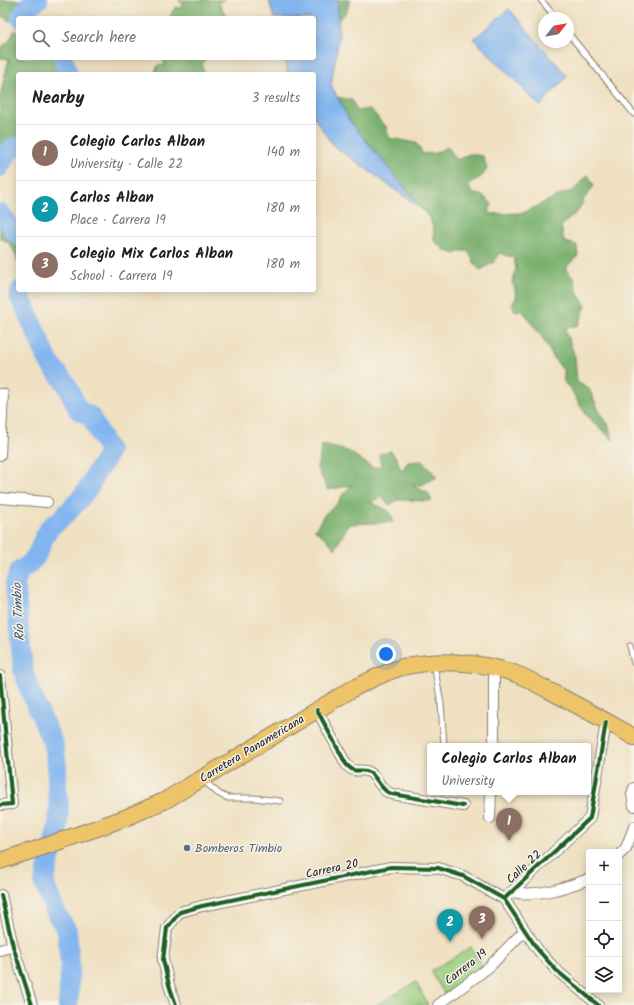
<!DOCTYPE html>
<html lang="en">
<head>
<meta charset="utf-8">
<style>
  :root { --surface:#fff; --page:#f6f6f6; --text:#202124; --muted:#757577; --line:#e0e0e0; --accent:#d93025 }
  body { margin:0; font-family:Kalam,sans-serif; background:var(--page); color:var(--text) }
  .controls { position:absolute; right:12px; bottom:12px; display:grid; overflow:hidden; border-radius:4px; box-shadow:0 2px 10px #0003 }
  .controls button { width:36px; height:36px; display:grid; place-items:center; padding:0; border:0; border-bottom:1px solid var(--line); background:var(--surface); color:var(--text); font:20px sans-serif }
  .compass { position:absolute; left:538px; top:12px; width:36px; height:36px; border-radius:50%; background:var(--surface); box-shadow:0 2px 10px #0003; rotate:59deg }
  .you { position:absolute; left:386px; top:654px; width:14px; height:14px; margin:-10px; border:3px solid #fff; border-radius:50%; background:#1a73e8; box-shadow:0 0 0 6px #1a73e833 }
  .badge { display:grid; place-items:center; width:26px; height:26px; border-radius:50%; background:var(--accent); color:#fff; font-size:13px; font-weight:700 }
  .pin { position:absolute; translate:-50% -33px; filter:drop-shadow(0 1px 2px #0008) }
  .pin::after { content:''; position:absolute; top:21px; width:14px; height:12px; background:inherit; clip-path:polygon(0 0,100% 0,50% 100%) }
  .popup { position:absolute; left:427px; top:743px; width:164px; height:52px; box-sizing:border-box; display:grid; place-content:center; border-radius:4px; background:var(--surface); filter:drop-shadow(0 1px 3px #0005); font-size:13px; white-space:nowrap; color:var(--muted) }
  .popup b { font-size:15px; color:var(--text) }
  .popup::after { content:''; position:absolute; left:50%; top:100%; margin-left:-8px; border:8px solid transparent; border-top-color:var(--surface) }
  .list { margin:0; padding:0; list-style:none }
  h2 { display:flex; justify-content:space-between; align-items:center; height:52px; margin:0; padding:0 16px; font-size:17px }
  h2 small { font-size:13px; font-weight:400; color:var(--muted) }
  .list li { display:grid; grid-template-columns:26px 1fr auto; gap:12px; align-items:center; box-sizing:border-box; height:56px; padding:0 16px; border-top:1px solid var(--line) }
  .list b { display:block; font-size:15px; white-space:nowrap }
  .list p { margin:0; font-size:13px; white-space:nowrap; color:var(--muted) }
  .list em { font-size:13px; font-style:normal; color:var(--muted) }
  .icon { flex:none; width:22px; height:22px; fill:none; stroke:currentColor; stroke-width:2; stroke-linecap:round; stroke-linejoin:round }
  .map { position:relative; flex:none; width:634px; height:1005px; overflow:hidden }
  .search { position:absolute; background:var(--surface); box-shadow:0 2px 10px #0003; left:16px; top:16px; width:300px; height:44px; display:flex; align-items:center; gap:10px; box-sizing:border-box; padding:0 14px; border-radius:4px; color:var(--muted); font-size:15px }
  .panel { position:absolute; background:var(--surface); box-shadow:0 2px 10px #0003; left:16px; top:72px; width:300px; height:220px; border-radius:4px }
  .map>svg:first-child { display:block }
  .green { fill:#99ce7f; stroke:#5a754e }
  .forest { fill:#7ab16e; stroke:#4b6645 }
  .water { fill:#82b5ef; stroke:#4f6886 }
  .lines { fill:none; stroke-linecap:round; stroke-linejoin:round }
  .river { stroke:#82b5ef; stroke-width:20 }
  .service-casing { stroke:#867e6e; stroke-width:7 }
  .minor-casing { stroke:#867e6e; stroke-width:12 }
  .trunk-casing { stroke:#867e6e; stroke-width:18 }
  .service { stroke:#fff; stroke-width:5 }
  .minor { stroke:#fff; stroke-width:10 }
  .trunk { stroke:#eec469; stroke-width:16 }
  .cycleway-casing { stroke:#f7f3e8; stroke-width:6 }
  .cycleway { stroke:#1b5e20; stroke-width:4 }
  .service-dot { fill:#5c6f8a; stroke:#f7f3e8; stroke-width:1.5 }
  .labels { text-anchor:middle; dominant-baseline:central; stroke-width:3; stroke-linejoin:round; paint-order:stroke }
  .street-label { font-size:12px; fill:#1c1c1c; stroke:#f7f3e8 }
  .service-label { font-size:12px; fill:#4e5e75; stroke:#f7f3e8; text-anchor:start }
  .water-label { font-size:13px; font-style:italic; fill:#405266; stroke:#f7f3e8 }
</style>
</head>
<body>
<div class="map">
<svg width="634" height="1005" viewBox="0 0 634 1005">
  <rect width="100%" height="100%" fill="#f7f3e8"/>
  <filter id="ink" filterUnits="userSpaceOnUse"><feTurbulence type="fractalNoise" baseFrequency=".025" numOctaves="2"/><feDisplacementMap in="SourceGraphic" scale="8" xChannelSelector="R" yChannelSelector="G"/><feConvolveMatrix kernelMatrix="1 2 1 2 8 2 1 2 1" color-interpolation-filters="sRGB"/></filter>
  <filter id="wash" filterUnits="userSpaceOnUse"><feTurbulence type="fractalNoise" baseFrequency=".012" numOctaves="4" result="noise"/><feDisplacementMap in="SourceGraphic" scale="16" xChannelSelector="R" yChannelSelector="G"/><feGaussianBlur stdDeviation="0.9" result="paint"/><feColorMatrix in="noise" values="0 0 0 0 0 0 0 0 0 0 0 0 0 0 0 0 0 1.4 0 .05"/><feComposite in="paint" operator="in"/></filter>
  <g filter="url(#wash)">
    <rect width="100%" height="100%" fill="#efe0c1"/>
    <!-- green -->
    <path class="green" d="M471,947L485,971L444,994L431,971Z
      M416,982L428,1005H376Z"/>
    <!-- forest -->
    <path class="forest" d="M0,0H34L30,3L25,5L17,19L10,21L3,17L0,10Z
      M178,0H225L218,2L226,16L223,18H170L172,12L176,7L181,8L183,4Z
      M337,0H349C349,9 345,15 338,20Z
      M15,30L18,33V58H60L66,74H18V143H13L6,148L0,158V96L9,59L0,58V49L9,41Z
      M163,58H206L202,65L205,74H154L158,65L165,66Z
      M337,97L352,100L357,111L369,109C379,115 376,120 386,126L389,138L416,143L423,154L435,153L448,147L457,160L469,154L483,156L487,169C481,180 476,178 468,185L472,193L483,196L492,204L488,213L492,214L523,213L562,194L573,191L588,175L594,186L584,199L579,210L561,226L564,242L577,245L578,256L568,265L566,270L574,279L578,294L586,306L578,325L565,329L575,357L577,382L589,389L600,413L608,424L613,440L587,416L579,404L572,391L564,382V371L553,357L542,337L522,310L515,311L512,305L516,298L515,289L512,282L516,269L514,258L499,253L494,262L480,270L475,264L468,251H461L455,254L445,250L434,241V230L430,219L350,121Z
      M0,222L18,239V263C15,251 12,242 0,238Z
      M322,445L348,451L373,468L381,466L379,454L391,451L397,459L401,471L408,462L422,461L437,477L421,485H411L428,493L432,501L397,500L390,505L381,497L370,502L389,511L394,522L349,524L335,549L326,538L315,530L324,515L337,504L343,494L352,485L328,490L317,468Z"/>
    <!-- water -->
    <path class="water" d="M269,0H337L338,4L339,37L331,85L350,121L422,209L333,145L314,117V74H288L284,58H314V18H274Z
      M509,9L567,76L540,106L474,39Z"/>
    <g class="lines">
      <!-- river -->
      <path class="river" d="M21,18L28,6L38,0
        M63,58L68,74
        M0,167L6,154L14,147H18
        M0,213L18,235
        M21,290L19,296L24,305L49,362L67,385L78,410L90,416L109,451C104,464 102,464 95,474C93,478 92,482 90,486C83,496 69,511 60,520C56,524 50,525 48,530C37,548 41,559 19,571L15,584L23,670L31,693L54,746L57,765V786L59,806L58,826L44,883L57,915L67,930L70,968L68,1005"/>
    </g>
  </g>
  <g filter="url(#ink)">
    <g class="lines">
      <defs>
        <path id="service" d="M541,0L556,18
          M568,33L634,114
          M630,646L634,663
          M434,664L441,704L444,746
          M203,780L219,794L228,798H254L280,801"/>
        <path id="minor" d="M0,394H3L0,455
          M0,498L47,502
          M494,667V746
          M0,676L12,804L0,805
          M317,710L346,764C356,776 360,767 369,772C376,776 378,784 384,789C386,792 389,793 392,794L463,806
          M634,788L632,794L634,806
          M490,818L491,792
          M619,855L626,848L634,827
          M512,892C538,897 564,888 589,879
          M1,895L13,946L32,1005
          M504,899L590,818L606,722
          M0,950L13,946
          M176,1005L169,985L163,960L167,928L180,912L202,906L391,867L438,868L463,876L504,899L538,950L556,970L598,1005
          M438,1005L489,967L525,930"/>
        <path id="trunk" d="M0,861L49,845L125,818L164,801L354,688C371,680 388,670 407,666C443,659 487,662 521,676C531,680 539,686 548,690C577,705 606,721 634,737"/>
      </defs>
      <!-- service casing -->
      <use href="#service" class="service-casing"/>
      <!-- minor casing -->
      <use href="#minor" class="minor-casing"/>
      <!-- trunk casing -->
      <use href="#trunk" class="trunk-casing"/>
      <!-- service -->
      <use href="#service" class="service"/>
      <!-- minor -->
      <use href="#minor" class="minor"/>
      <!-- trunk -->
      <use href="#trunk" class="trunk"/>
      <defs>
        <path id="cycleway" d="M0,676L12,804L0,805
          M317,710L346,764C356,776 360,767 369,772C376,776 378,784 384,789C386,792 389,793 392,794L463,806
          M1,895L13,946L32,1005
          M504,899L590,818L606,722
          M176,1005L169,985L163,960L167,928L180,912L202,906L391,867L438,868L463,876L504,899L538,950L556,970L598,1005"/>
      </defs>
      <!-- cycleway casing -->
      <use href="#cycleway" class="cycleway-casing"/>
      <!-- cycleway -->
      <use href="#cycleway" class="cycleway"/>
    </g>
  </g>
  <!-- markers -->
  <circle class="service-dot" cx="187" cy="848" r="4"/>
  <g class="labels">
    <!-- street labels -->
    <g class="street-label">
      <text transform="translate(252 749) rotate(-31)">Carretera Panamericana</text>
      <text transform="translate(524 867) rotate(-43)">Calle 22</text>
      <text transform="translate(332 869) rotate(-12)">Carrera 20</text>
      <text transform="translate(466 967) rotate(-38)">Carrera 19</text>
    </g>
    <!-- service labels -->
    <g class="service-label">
      <text x="195" y="848">Bomberos Timbio</text>
    </g>
    <!-- water labels -->
    <g class="water-label">
      <text transform="translate(19 612) rotate(-93)">Río Timbio</text>
    </g>
  </g>
</svg>
<div class="controls">
<button>+</button>
<button>−</button>
<button><svg class="icon" aria-label="locate" viewBox="0 0 24 24"><circle cx="12" cy="12" r="6"/><path d="M12 2v4M12 18v4M2 12h4M18 12h4"/></svg></button>
<button><svg class="icon" aria-label="layers" viewBox="0 0 24 24"><path d="M12 4l9 5-9 5-9-5zM3 14l9 5 9-5"/></svg></button>
</div>
<svg class="compass" viewBox="-18 -18 36 36"><path d="M0-13l5 13h-10z" fill="#e53935"/><path d="M0 13l5-13h-10z" fill="#757577"/></svg>
<div class="you"></div>
<div class="pin badge" style="left:509px;top:841px;background:#8d6e63">1</div>
<div class="popup"><b>Colegio Carlos Alban</b>University</div>
<div class="pin badge" style="left:450px;top:942px;background:#0f9aa8">2</div>
<div class="pin badge" style="left:482px;top:939px;background:#8d6e63">3</div>
<div class="search"><svg class="icon" aria-label="search" viewBox="0 0 24 24"><circle cx="10" cy="10" r="6"/><path d="M15 15l6 6"/></svg>Search here</div>
<section class="panel">
<h2>Nearby<small>3 results</small></h2>
<ul class="list">
<li><span class="badge" style="background:#8d6e63">1</span><div><b>Colegio Carlos Alban</b><p>University · Calle 22</p></div><em>140 m</em></li>
<li><span class="badge" style="background:#0f9aa8">2</span><div><b>Carlos Alban</b><p>Place · Carrera 19</p></div><em>180 m</em></li>
<li><span class="badge" style="background:#8d6e63">3</span><div><b>Colegio Mix Carlos Alban</b><p>School · Carrera 19</p></div><em>180 m</em></li>
</ul>
</section>
</div>
</body>
</html>
